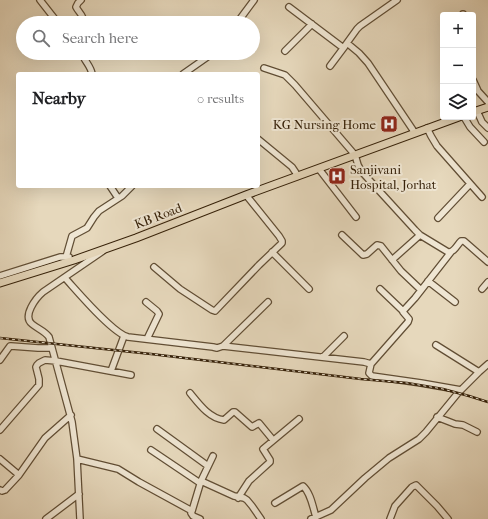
<!DOCTYPE html>
<html lang="en">
<head>
<meta charset="utf-8">
<style>
  :root { --surface:#fff; --page:#f2f2f2; --text:#202124; --muted:#757577; --line:#e0e0e0 }
  body { margin:0; font-family:"IM FELL French Canon",serif; background:var(--page); color:var(--text) }
  .controls { position:absolute; right:12px; top:12px; display:grid; overflow:hidden; border-radius:4px; box-shadow:0 4px 16px #0002 }
  .controls button { width:36px; height:36px; display:grid; place-items:center; padding:0; border:0; border-bottom:1px solid var(--line); background:var(--surface); color:var(--text); font:20px sans-serif }
  .list { margin:0; padding:0; list-style:none }
  h2 { display:flex; justify-content:space-between; align-items:center; height:52px; margin:0; padding:0 16px; font-size:17px }
  h2 small { font-size:13px; font-weight:400; color:var(--muted) }
  .icon { flex:none; width:22px; height:22px; fill:none; stroke:currentColor; stroke-width:2; stroke-linecap:round; stroke-linejoin:round }
  .map { position:relative; flex:none; width:488px; height:519px; overflow:hidden }
  .search { position:absolute; background:var(--surface); box-shadow:0 4px 16px #0002; left:16px; top:16px; width:244px; height:44px; display:flex; align-items:center; gap:10px; box-sizing:border-box; padding:0 14px; border-radius:22px; color:var(--muted); font-size:15px }
  .panel { position:absolute; background:var(--surface); box-shadow:0 4px 16px #0002; left:16px; top:72px; width:244px; height:116px; border-radius:4px }
  .map>svg:first-child { display:block }
  .lines { fill:none; stroke-linecap:round; stroke-linejoin:round }
  .minor-casing { stroke:#614e35; stroke-width:8 }
  .major-casing { stroke:#352008; stroke-width:9 }
  .minor { stroke:#efe6d3; stroke-width:5.5 }
  .major { stroke:#e6d8bc; stroke-width:7 }
  .rail-casing { stroke:#352008; stroke-width:2.5 }
  .rail { stroke:#efe6d3; stroke-width:1; stroke-dasharray:3; stroke-linecap:butt }
  .labels { text-anchor:middle; dominant-baseline:central; stroke-width:4; stroke-linejoin:round; paint-order:stroke }
  .poi-label { font-size:13px; fill:#352008; stroke:#efe6d3; text-anchor:end }
  .street-label { font-size:13px; fill:#352008; stroke:#efe6d3 }
</style>
</head>
<body>
<div class="map">
<svg width="488" height="519" viewBox="0 0 488 519">
  <rect width="100%" height="100%" fill="#e6d8bc"/>
  <filter id="stains"><feTurbulence type="fractalNoise" baseFrequency=".005" numOctaves="4"/><feColorMatrix values="0 0 0 0 .2 0 0 0 0 .09 0 0 0 0 .02 0 0 0 .5 -.17"/></filter>
  <radialGradient id="worn" r=".72"><stop offset=".6" stop-color="#630" stop-opacity="0"/><stop offset="1" stop-color="#630" stop-opacity=".3"/></radialGradient>
  <g class="lines">
    <defs>
      <path id="minor" d="M40,0L58,23
        M81,0L78,3L76,7C79,13 86,17 81,23
        M289,7L342,47H344L357,29L360,26L397,0
        M463,14V15
        M237,23L254,0
        M347,43L359,53L368,63L415,133
        M285,51L312,24
        M82,53C84,61 91,66 92,74
        M330,66L345,46
        M264,68L285,75L295,85L355,155L358,165L362,172L415,230L420,235L448,252C454,253 457,245 461,241H464L488,262
        M183,74L213,53
        M473,80L478,91L488,102
        M477,111L482,122L488,128
        M464,117L470,127L484,142
        M427,128L431,136L437,146L482,197
        M258,139L292,167L298,176
        M319,169L356,217
        M110,186L118,198
        M438,218L470,184
        M342,235L363,255L367,254L377,245L381,246L401,271L421,290
        M272,252L309,289
        M451,252L415,298L404,310L403,312L409,319L408,322L371,364L369,373L372,376L421,383L461,390
        M66,257L72,236L87,228L94,217L99,211L122,196L132,186
        M392,260L420,235
        M154,267L180,289L212,310L215,311L259,265L282,243V241L279,236L246,195
        M0,276L60,257H69
        M65,278C77,291 112,333 128,337L213,347L217,348L223,346L268,302
        M428,281L455,302
        M380,289L403,311
        M482,289L488,282
        M146,302L157,311L159,314L147,339
        M436,345L479,372L488,364
        M223,346L364,362L371,364
        M323,357L344,336
        M0,360L10,346H11L38,348H52
        M111,371L124,336
        M190,393C199,404 209,418 224,420L233,412H235L252,427L259,423L273,440
        M437,417L455,424L463,425L477,432
        M157,429L208,466
        M0,430L39,385V379L36,367L37,365L39,363L45,360L56,361L131,375
        M151,450L200,483
        M0,459L19,475
        M77,459L118,469L139,482L192,511
        M201,481L234,496L244,498L247,500L252,506L261,519
        M0,490L2,491L5,490L19,475L45,438L71,415
        M238,498L249,481L270,462V460L263,449L299,419
        M275,503L303,486C311,493 313,508 316,517
        M46,519L79,494
        M80,519L77,459L72,422L49,337C45,331 38,329 32,324C22,316 36,298 43,292L103,251
        M200,519L193,516L191,513L192,511L201,481L213,456
        M311,519L331,510L365,478L389,458L419,439L426,432L458,393L479,372
        M390,519L395,506L412,487L416,485L437,506L448,519"/>
      <path id="major" d="M473,112L488,107
        M0,283L74,260L136,238L246,195L459,117"/>
    </defs>
    <!-- minor casing -->
    <use href="#minor" class="minor-casing"/>
    <!-- major casing -->
    <use href="#major" class="major-casing"/>
    <!-- minor -->
    <use href="#minor" class="minor"/>
    <!-- major -->
    <use href="#major" class="major"/>
    <defs>
      <path id="rail" d="M0,338L151,354L361,379L407,383L443,389L469,396L488,402"/>
    </defs>
    <!-- rail casing -->
    <use href="#rail" class="rail-casing"/>
    <!-- rail -->
    <use href="#rail" class="rail"/>
  </g>
  <!-- icons -->
  <defs>
    <symbol id="hospital-square" viewBox="-11 -11 22 22"><rect x="-9" y="-9" width="18" height="18" rx="4" fill="#8f2418" stroke="#efe6d3"/><path d="M-5-5h3v3.5h4V-5h3V5h-3V1.5h-4V5h-3Z" fill="#fff"/></symbol>
  </defs>
  <g fill-rule="evenodd">
    <use href="#hospital-square" x="379" y="114" width="20" height="20"/>
    <use href="#hospital-square" x="327" y="166" width="20" height="20"/>
  </g>
  <g class="labels">
    <!-- poi labels -->
    <g class="poi-label">
      <text x="376" y="124">KG Nursing Home</text>
      <text x="350" y="169" text-anchor="start">Sanjivani<tspan x="350" dy="15">Hospital, Jorhat</tspan></text>
    </g>
    <!-- street labels -->
    <g class="street-label">
      <text transform="translate(158 216) rotate(-21)">KB Road</text>
    </g>
  </g>
  <rect width="100%" height="100%" filter="url(#stains)"/>
  <rect width="100%" height="100%" fill="url(#worn)"/>
</svg>
<div class="controls">
<button>+</button>
<button>−</button>
<button><svg class="icon" aria-label="layers" viewBox="0 0 24 24"><path d="M12 4l9 5-9 5-9-5zM3 14l9 5 9-5"/></svg></button>
</div>
<div class="search"><svg class="icon" aria-label="search" viewBox="0 0 24 24"><circle cx="10" cy="10" r="6"/><path d="M15 15l6 6"/></svg>Search here</div>
<section class="panel">
<h2>Nearby<small>0 results</small></h2>
<ul class="list">
</ul>
</section>
</div>
</body>
</html>
